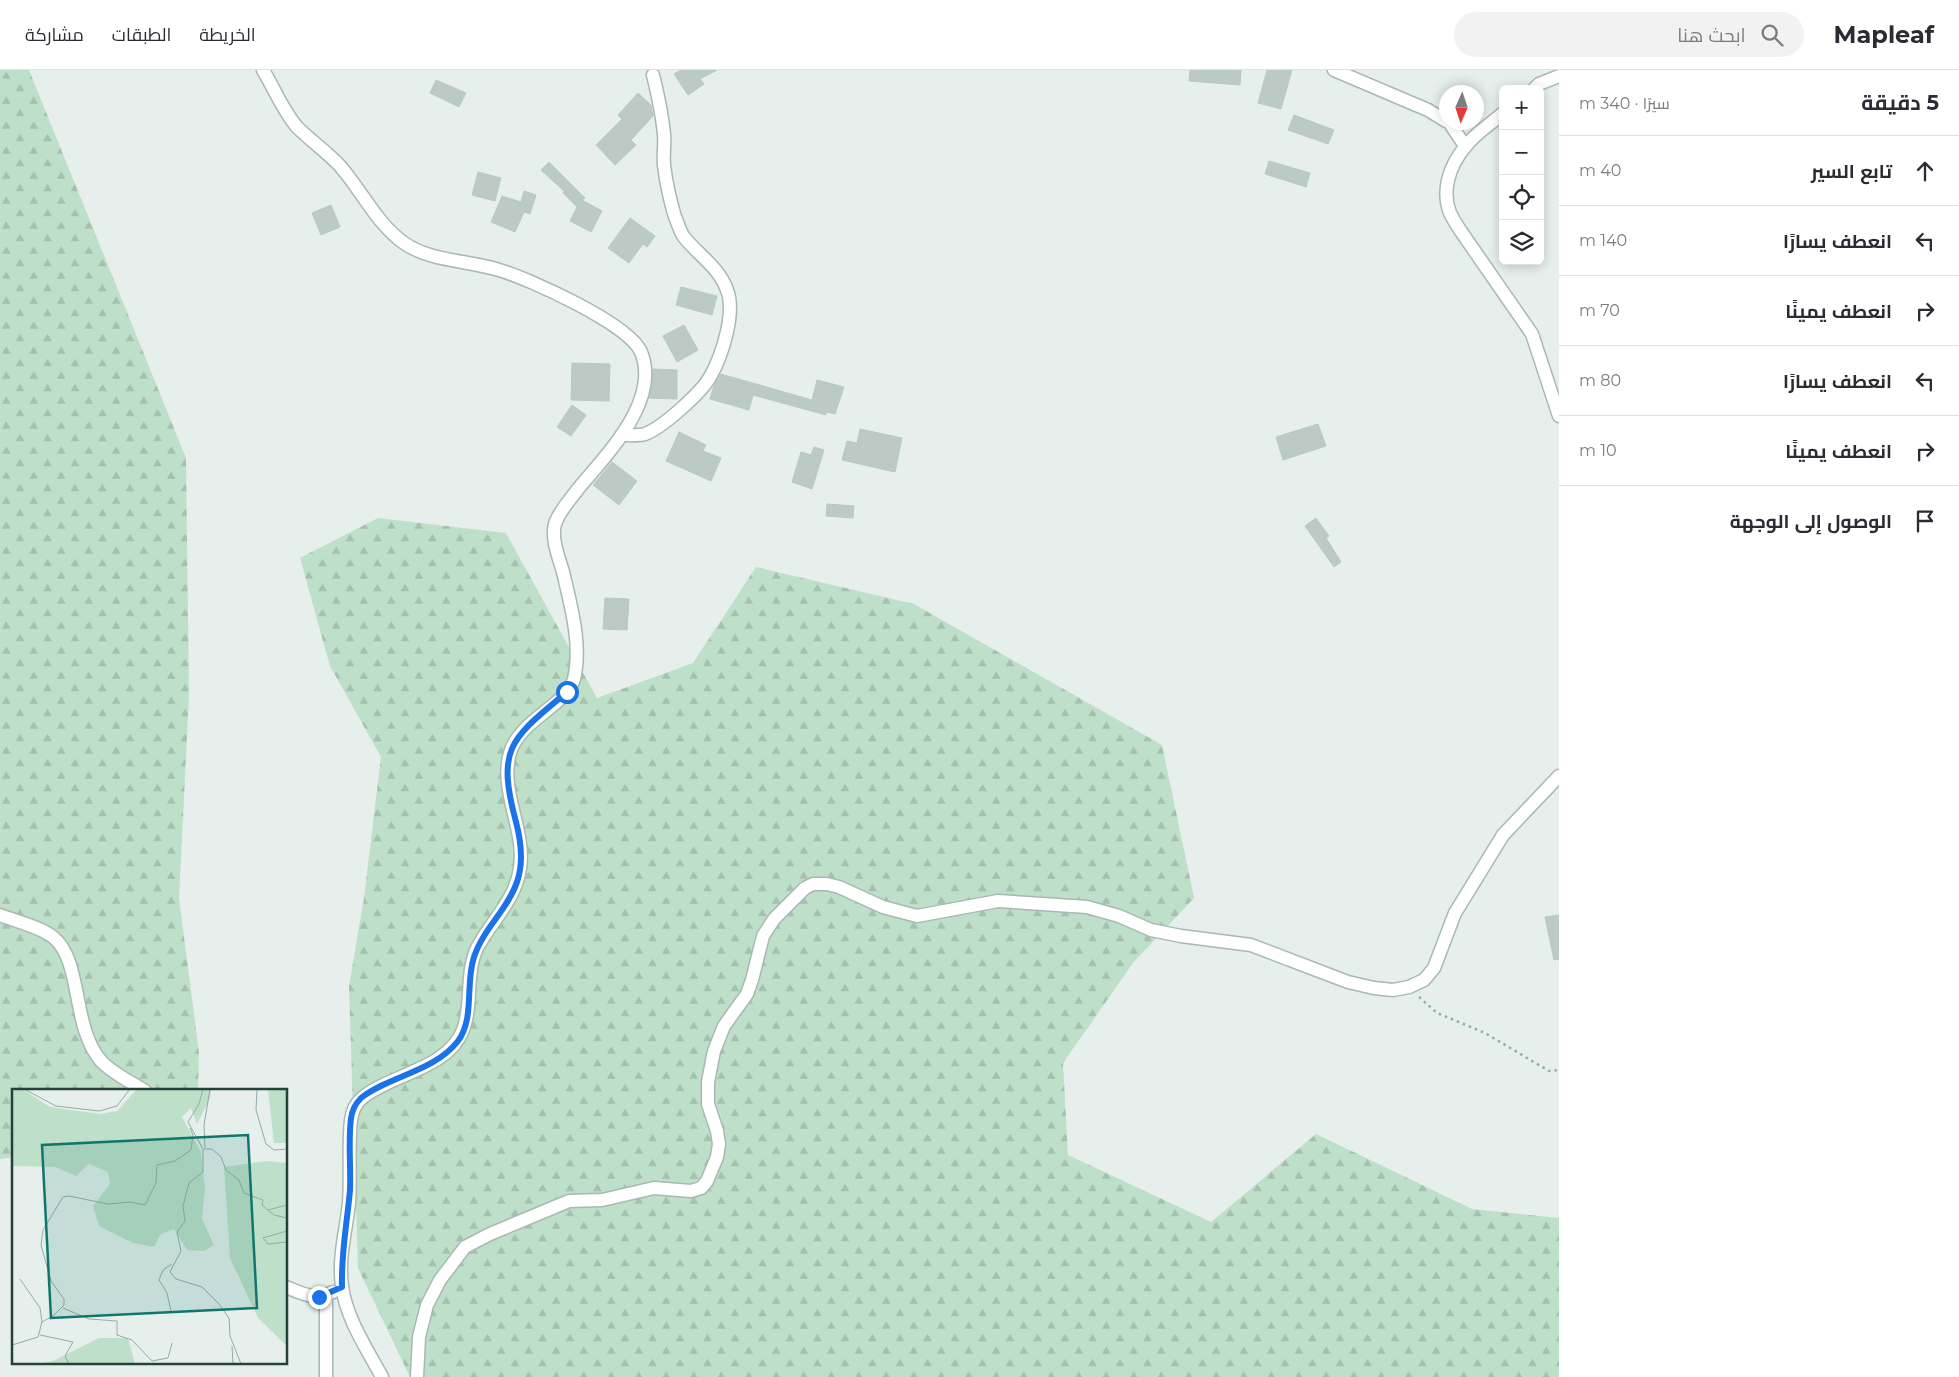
<!DOCTYPE html>
<html lang="ar">
<head>
<meta charset="utf-8">
<style>
  :root { --surface:#fff; --page:#f2f2f3; --text:#2b2b33; --muted:#7c7c81; --line:#e1e1e2 }
  body { margin:0; font-family:Montserrat,Cairo,sans-serif; background:var(--page); color:var(--text); direction:rtl }
  .controls { position:absolute; right:15px; top:15px; display:grid; overflow:hidden; border-radius:8px; box-shadow:0 2px 12px #0003 }
  .controls button { width:45px; height:45px; display:grid; place-items:center; padding:0; border:0; border-bottom:1px solid var(--line); background:var(--surface); color:var(--text); font:25px sans-serif }
  .compass { position:absolute; left:1439px; top:15px; width:45px; height:45px; border-radius:50%; background:var(--surface); box-shadow:0 2px 12px #0003; rotate:183deg }
  .stop { position:absolute; width:15px; height:15px; margin:-11px; border:4px solid #1a73e8; border-radius:50%; background:#fff }
  .stop.end { background:#1a73e8; border-color:#fff; box-shadow:0 1px 5px #0008 }
  .list { margin:0; padding:0; list-style:none }
  h2 { display:flex; justify-content:space-between; align-items:center; height:65px; margin:0; padding:0 20px; font-size:21px }
  h2 small { font-size:16px; font-weight:400; color:var(--muted) }
  .list li { display:grid; grid-template-columns:32px 1fr auto; gap:15px; align-items:center; box-sizing:border-box; height:70px; padding:0 20px; border-top:1px solid var(--line) }
  .list b { display:block; font-size:19px; white-space:nowrap }
  .list em { font-size:16px; font-style:normal; color:var(--muted) }
  .icon { flex:none; width:28px; height:28px; fill:none; stroke:currentColor; stroke-width:2; stroke-linecap:round; stroke-linejoin:round }
  .map { position:relative; flex:none; width:1559px; height:1307px; overflow:hidden; direction:ltr }
  header { display:flex; align-items:center; gap:30px; box-sizing:border-box; height:70px; padding:0 25px; background:var(--surface); border-bottom:1px solid var(--line) }
  header strong { font-size:24px }
  nav { display:flex; gap:28px; margin-inline-start:auto; font-size:18px }
  .search { width:350px; height:45px; background:var(--page); display:flex; align-items:center; gap:12px; box-sizing:border-box; padding:0 18px; border-radius:28px; color:var(--muted); font-size:19px }
  main { display:flex }
  aside { flex:1; background:var(--surface) }
  .map>svg:first-child { display:block }
  .forest { fill:url(#forest-firs) }
  .building { fill:#bbcac4; stroke:#b8c9c2 }
  .lines { fill:none; stroke-linecap:round; stroke-linejoin:round }
  .minor-casing { stroke:#a8b8b2; stroke-width:15 }
  .path { stroke:#86b3a5; stroke-width:2.5; stroke-dasharray:2.5 4; stroke-linecap:butt }
  .minor { stroke:#fff; stroke-width:12 }
  .route { stroke:#1a73e8; stroke-width:6 }
  .inset-road { fill:none; stroke:#98aaa4; stroke-width:1 }
  .view { fill:#0f766e; fill-opacity:0.15; stroke:#0f766e; stroke-width:2.5 }
  .inset-edge { fill:none; stroke:#24423a; stroke-width:2.5 }
</style>
</head>
<body>
<header>
<strong>Mapleaf</strong>
<div class="search"><svg class="icon" aria-label="search" viewBox="0 0 24 24"><circle cx="10" cy="10" r="6"/><path d="M15 15l6 6"/></svg>ابحث هنا</div>
<nav><a>الخريطة</a><a>الطبقات</a><a>مشاركة</a></nav>
</header>
<main>
<aside>
<h2>5 دقيقة<small>سيرًا · 340 m</small></h2>
<ul class="list">
<li><svg class="icon" aria-label="ahead" viewBox="0 0 24 24"><path d="M12 20V5M6 11l6-6 6 6"/></svg><div><b>تابع السير</b></div><em>40 m</em></li>
<li><svg class="icon" aria-label="left" viewBox="0 0 24 24"><path d="M17 20v-9H6M10 6l-5 5 5 5"/></svg><div><b>انعطف يسارًا</b></div><em>140 m</em></li>
<li><svg class="icon" aria-label="right" viewBox="0 0 24 24"><path d="M7 20v-9h11M14 6l5 5-5 5"/></svg><div><b>انعطف يمينًا</b></div><em>70 m</em></li>
<li><svg class="icon" aria-label="left" viewBox="0 0 24 24"><path d="M17 20v-9H6M10 6l-5 5 5 5"/></svg><div><b>انعطف يسارًا</b></div><em>80 m</em></li>
<li><svg class="icon" aria-label="right" viewBox="0 0 24 24"><path d="M7 20v-9h11M14 6l5 5-5 5"/></svg><div><b>انعطف يمينًا</b></div><em>10 m</em></li>
<li><svg class="icon" aria-label="arrive" viewBox="0 0 24 24"><path d="M6 21V4h12l-3 4 3 4H6"/></svg><div><b>الوصول إلى الوجهة</b></div></li>
</ul>
</aside>
<div class="map">
<svg width="1559" height="1307" viewBox="0 0 1559 1307">
  <defs>
    <pattern id="forest-firs" width="22" height="20" patternUnits="userSpaceOnUse" patternTransform="scale(1.25)"><rect width="22" height="20" fill="#bfe0c8"/><path d="M5 1l3.5 6h-7zM16 11l3.5 6h-7z" fill="#a4c1ad"/></pattern>
  </defs>
  <rect width="100%" height="100%" fill="#e6efeb"/>
  <!-- forest -->
  <path class="forest" d="M0,0H29L186,388L189,626L179,828L199,983L198,1021H14V1087L0,1089Z
    M378,448L506,463L597,628L693,593L756,497L914,534L1162,675L1194,828L1133,893L1063,993L1068,1085L1211,1152L1316,1064L1472,1139L1559,1148V1307H410L358,1198L349,916L364,828L381,687L330,596L300,488Z"/>
  <!-- building -->
  <path class="building" d="M681,0H717L700,9L704,14L688,25L674,4Z
    M1190,0H1241L1240,15L1189,11Z
    M1267,0H1292L1281,39L1258,33Z
    M436,10L466,23L459,37L430,23Z
    M638,23L651,35L653,46L631,70L636,75L615,95L596,75L622,49L618,45Z
    M1294,45L1334,60L1328,74L1288,60Z
    M1269,91L1310,103L1306,117L1265,104Z
    M549,92L585,128L582,130L602,141L591,162L570,151L577,137L563,123L564,121L541,100Z
    M478,102L501,108L495,131L472,125Z
    M524,121L536,125L530,144L524,142L515,162L491,152L502,126L521,132Z
    M331,135L340,157L321,165L312,143Z
    M630,148L655,166L647,177L643,174L629,193L608,178Z
    M681,217L717,226L712,245L676,235Z
    M684,255L698,280L677,292L663,266Z
    M572,293L610,294L609,331L571,330Z
    M653,299L677,300V329L649,328Z
    M721,304L812,330L817,310L844,317L835,344L826,342V345L753,325L749,340L710,329L714,316Z
    M572,335L586,345L571,366L557,357Z
    M1318,354L1326,376L1283,390L1276,367Z
    M860,359L902,368L895,402L842,390L847,371L857,373Z
    M679,362L706,375L703,381L721,388L711,411L666,391Z
    M814,377L824,380L812,419L792,412L801,382L811,385Z
    M612,392L637,411L619,435L593,415Z
    M827,434L854,436L853,448L826,446Z
    M1316,448L1329,466L1326,468L1341,492L1334,497L1305,456Z
    M605,528L629,529L627,560L603,559Z
    M1559,845V889L1554,890L1545,847Z"/>
  <g class="lines">
    <defs>
      <path id="minor" d="M263,0C274,18 283,41 297,57C311,71 327,82 340,96C362,121 376,153 404,173C431,192 468,190 499,200C530,209 629,254 641,282C661,331 606,385 578,419C570,430 559,441 555,454C551,469 559,488 563,502C571,536 582,575 574,609C567,635 519,650 510,683C499,721 526,760 520,798C516,830 491,851 477,878C465,904 473,934 463,960C448,999 391,1004 362,1028C355,1034 352,1042 351,1050C348,1077 351,1106 349,1133C346,1161 338,1188 342,1216C346,1248 367,1279 382,1307
        M1334,0L1428,40L1446,51
        M1534,19L1539,14L1559,6
        M1503,43C1491,54 1474,64 1465,77C1450,95 1441,120 1450,143C1453,149 1456,154 1460,160L1532,264L1559,346
        M1449,52L1465,76
        M622,365C629,365 638,366 645,364C662,358 701,323 710,307C722,286 736,243 727,220C719,197 698,185 684,167C680,162 678,153 675,147C670,130 666,112 664,95C663,85 665,75 664,64C662,44 658,25 653,5
        M0,845C15,851 41,857 53,867C83,891 71,956 101,991C112,1003 131,1012 145,1021
        M286,1217C303,1224 316,1231 333,1222
        M326,1225V1307
        M417,1307L419,1267L427,1235L440,1210L465,1177L490,1164L569,1131L602,1130L654,1118L691,1121L701,1118L707,1111L717,1087L719,1074L717,1061L708,1034V1012L714,981L724,956L747,924L752,910L763,866L774,849L805,818L813,814H827L839,817L883,837L917,846L998,831L1087,837L1119,846L1151,860L1181,866L1251,875L1348,912L1374,918L1393,920L1409,917L1424,910L1434,898L1455,843L1503,765L1559,706"/>
    </defs>
    <!-- minor casing -->
    <use href="#minor" class="minor-casing"/>
    <!-- path -->
    <path class="path" d="M1419,927L1437,943L1485,963L1549,1001L1559,1000"/>
    <!-- minor -->
    <use href="#minor" class="minor"/>
  </g>
  <g class="lines">
    <!-- route -->
    <path class="route" d="M319,1227L342,1217C341,1182 347,1154 350,1120C351,1096 348,1072 351,1048C352,1041 356,1033 361,1028C389,1006 434,1002 458,971C475,948 465,913 474,887C483,859 508,839 517,812C524,792 521,771 516,752C496,677 511,669 567,622"/>
  </g>
  <!-- overview -->
  <g transform="translate(12 1019)">
    <rect width="275" height="275" fill="#e6efeb"/>
    <path d="M0,0H10L38,18L88,25L105,22L125,0H199L198,9L185,35L179,19L170,28L189,63L193,100L190,130L202,156L192,162L175,161L162,140L149,145L142,158L121,154L87,137L81,117L98,95L96,83L77,75L64,87L43,78L0,77ZM256,0H275V54H262ZM255,72L275,74V257L246,229L218,169L212,78ZM87,249H116L123,275H26L41,272Z" fill="#bfe0c8"/>
    <path class="inset-road" d="M12,0L44,17L87,22L105,17L118,0M191,0L187,15L176,33L191,60V83L177,94L171,117L173,132L165,143L169,162L158,183L164,190L190,198L207,215L217,229L218,247L229,275M245,0L244,21L254,55L262,61L275,60M193,59L192,36L198,0M192,60H200L209,68L214,81L227,91L232,104L251,111L250,116L262,126L275,129M256,121L275,116M275,142L251,149L256,155L275,153M8,190L28,219L30,233M51,219L77,230L105,232V246L120,251L140,272L156,269L160,254M159,222L155,204L147,191L151,181L160,175M28,246L61,253L53,267L57,275M0,256L26,248L30,233L41,227L52,216V210L39,192L29,156L31,141L51,108L57,107L96,115L118,113L133,116L144,94L145,76L163,72L179,61L181,46L178,39M220,257L221,275"/>
    <path class="view" d="M236,46L245,219L39,229L30,56Z"/>
    <rect width="275" height="275" class="inset-edge"/>
  </g>
</svg>
<div class="controls">
<button>+</button>
<button>−</button>
<button><svg class="icon" aria-label="locate" viewBox="0 0 24 24"><circle cx="12" cy="12" r="6"/><path d="M12 2v4M12 18v4M2 12h4M18 12h4"/></svg></button>
<button><svg class="icon" aria-label="layers" viewBox="0 0 24 24"><path d="M12 4l9 5-9 5-9-5zM3 14l9 5 9-5"/></svg></button>
</div>
<svg class="compass" viewBox="-18 -18 36 36"><path d="M0-13l5 13h-10z" fill="#e53935"/><path d="M0 13l5-13h-10z" fill="#7c7c81"/></svg>
<div class="stop" style="left:567px;top:622px"></div>
<div class="stop end" style="left:319px;top:1227px"></div>
</div>
</main>
</body>
</html>
